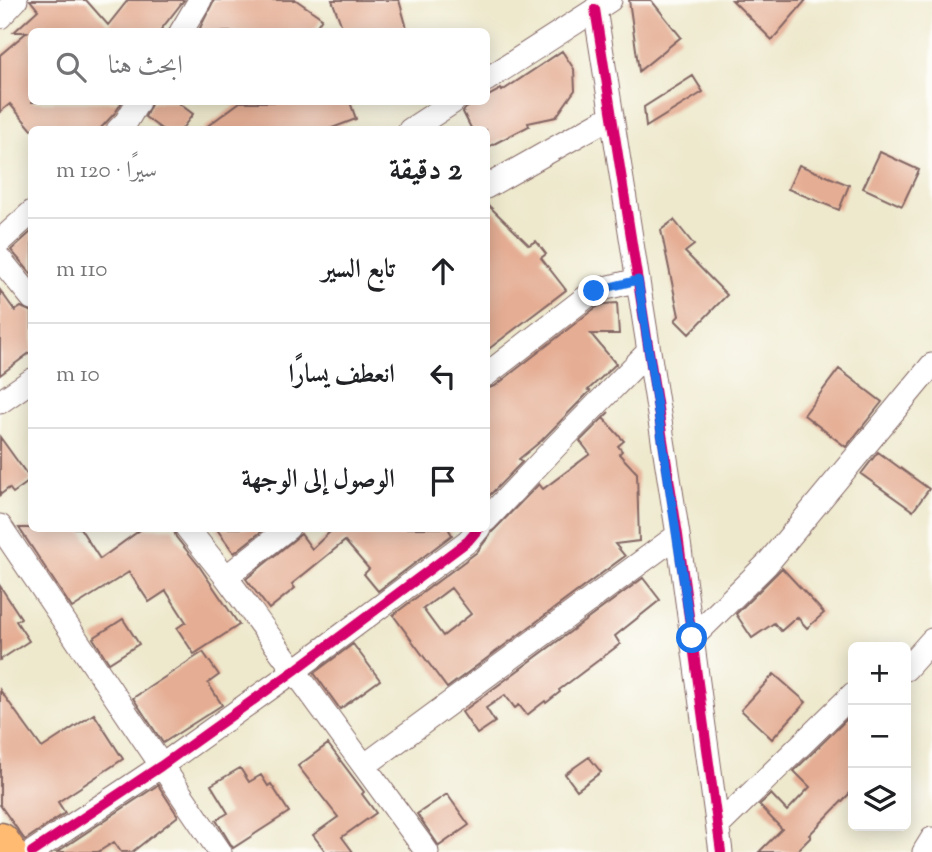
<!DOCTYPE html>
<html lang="ar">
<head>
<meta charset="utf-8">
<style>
  :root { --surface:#fff; --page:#f6f6f6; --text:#202124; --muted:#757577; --line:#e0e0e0 }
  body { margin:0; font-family:"Sorts Mill Goudy",Amiri,serif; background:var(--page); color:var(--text); direction:rtl }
  .controls { position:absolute; right:21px; bottom:21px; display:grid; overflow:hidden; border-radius:10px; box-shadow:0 4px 18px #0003 }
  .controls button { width:63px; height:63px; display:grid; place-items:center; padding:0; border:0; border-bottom:2px solid var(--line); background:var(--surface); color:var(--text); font:35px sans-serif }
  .stop { position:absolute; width:21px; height:21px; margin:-16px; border:5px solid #1a73e8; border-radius:50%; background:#fff }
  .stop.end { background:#1a73e8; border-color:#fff; box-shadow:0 2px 7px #0008 }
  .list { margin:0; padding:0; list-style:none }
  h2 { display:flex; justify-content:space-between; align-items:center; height:91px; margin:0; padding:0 28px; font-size:30px }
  h2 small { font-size:23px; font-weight:400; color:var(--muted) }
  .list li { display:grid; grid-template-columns:46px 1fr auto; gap:21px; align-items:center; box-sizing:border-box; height:105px; padding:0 28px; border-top:2px solid var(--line) }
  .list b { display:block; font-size:26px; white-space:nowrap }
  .list em { font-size:23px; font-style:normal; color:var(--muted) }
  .icon { flex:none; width:38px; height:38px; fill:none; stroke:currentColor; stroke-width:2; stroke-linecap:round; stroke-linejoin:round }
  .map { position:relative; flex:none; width:932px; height:852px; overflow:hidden; direction:ltr }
  .search { position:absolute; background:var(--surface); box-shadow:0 4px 18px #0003; left:28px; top:28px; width:462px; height:77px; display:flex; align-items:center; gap:18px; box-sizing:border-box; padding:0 24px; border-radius:10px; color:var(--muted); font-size:26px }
  .panel { position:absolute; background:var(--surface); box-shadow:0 4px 18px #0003; left:28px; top:126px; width:462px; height:406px; border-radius:10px; direction:rtl }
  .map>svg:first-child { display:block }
  .building { fill:#e5ae94; fill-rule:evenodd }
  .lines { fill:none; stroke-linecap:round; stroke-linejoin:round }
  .minor-casing { stroke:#836664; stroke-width:25 }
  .trunk-casing { stroke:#836664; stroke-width:41 }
  .minor { stroke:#fff; stroke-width:23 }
  .trunk { stroke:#ffbb71; stroke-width:38 }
  .cycleway-casing { stroke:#fdfcf7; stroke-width:15 }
  .cycleway { stroke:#d6006c; stroke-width:10 }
  .route { stroke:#1a73e8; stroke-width:9 }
</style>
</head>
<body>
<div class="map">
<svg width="932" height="852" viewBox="0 0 932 852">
  <rect width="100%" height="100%" fill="#fdfcf7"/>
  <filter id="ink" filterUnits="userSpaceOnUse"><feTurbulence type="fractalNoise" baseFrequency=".0143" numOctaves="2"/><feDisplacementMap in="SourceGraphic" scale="14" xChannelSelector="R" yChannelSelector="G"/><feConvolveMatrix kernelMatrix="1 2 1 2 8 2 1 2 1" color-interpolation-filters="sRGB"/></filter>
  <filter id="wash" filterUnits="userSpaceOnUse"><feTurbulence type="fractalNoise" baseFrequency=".00686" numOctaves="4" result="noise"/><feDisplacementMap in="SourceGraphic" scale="28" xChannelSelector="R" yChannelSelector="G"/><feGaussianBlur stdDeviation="1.57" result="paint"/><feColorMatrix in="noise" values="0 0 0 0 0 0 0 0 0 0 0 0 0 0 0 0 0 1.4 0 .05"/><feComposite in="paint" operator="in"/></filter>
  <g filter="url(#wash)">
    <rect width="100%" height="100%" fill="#eee9cd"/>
    <g id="blocks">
      <!-- building -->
      <path class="building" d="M30,0H86L108,25L128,0H184L159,32H32V102H122L115,113L99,130H32L10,104L0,112V55L27,32H14L38,10Z
        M214,0H296L322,18L313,32H205L200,28Z
        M332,0H399L408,32H344Z
        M629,0H651L681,37L639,71Z
        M732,0H806L772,40Z
        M562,51L574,69L575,90L556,117L528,123L529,126L486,148V130H472L463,112L466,108L477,102H486V97L501,89L502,91Z
        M693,76L703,92L646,127L644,107Z
        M152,102H177L193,114L181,130H163L145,117Z
        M240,102H350L356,119L327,130H202Z
        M880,152L919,170L902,206L863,188Z
        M799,165L849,185L839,210L788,189Z
        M486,203L529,245L536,241L546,254L541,258L566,290L486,351Z
        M674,220L694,245L685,252L727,295L689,334L675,320L679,316L661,230Z
        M32,231V275L11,250Z
        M0,290L15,311L21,307L32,312V351L0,375Z
        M617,303L619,334H591L616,364L588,390L590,391L541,441L519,459L522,462L486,499V389L495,386L595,308L604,304Z
        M839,369L882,402L846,447L804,415Z
        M609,412L603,418L624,441L618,446L622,451L619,454L637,473L639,541L615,544L625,556L447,688L393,615L477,552L492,532L539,484L543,489L590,454L580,441ZM451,588L471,614L443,636L423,609Z
        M0,437L31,480L13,493L9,488L0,495Z
        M878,452L929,489L913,511L861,474Z
        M19,528H80L100,559L143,528H173L176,537L199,566L239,625L194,654L177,628L186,622L166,591L149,602L129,572L72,608Z
        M216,528H260L262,531L234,553Z
        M334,528H448L452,535L378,591L364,574L369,569L345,541L292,584L295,588L269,609L246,579L301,534L312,549Z
        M782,568L824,613L807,628L797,617L781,631L774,623L752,638L736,614Z
        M643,578L660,600L615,636L620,644L559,690L560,692L546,703L545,701L527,715L519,705L515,708L505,695L486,708L495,722L477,734L462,712Z
        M0,586L21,618L16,621L29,641L0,660Z
        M123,619L139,644L109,663L93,638Z
        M353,644L380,680L340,709L314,673Z
        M203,652L219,675L208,683L222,705L163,743L133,698Z
        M774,674L806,702L772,739L741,710Z
        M0,690L42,748L94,714L123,759L58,802L65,813L25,840L0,805Z
        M853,713V790L809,835L811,837L796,852H759L782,829L759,805L771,794L787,811L810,787L794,771Z
        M328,744L364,792L362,794L376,813L342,837L353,852H326L313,835L338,817L298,766Z
        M589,757L601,772L577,790L565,774Z
        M240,768L249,782L261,775L268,786L271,784L289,812L233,848L216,820L228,813L211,785Z
        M158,785L178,816L132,852H121L114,842L98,852H57Z
        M447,794L469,825L439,846L417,814Z"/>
    </g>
  </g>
  <g filter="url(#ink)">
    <use href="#blocks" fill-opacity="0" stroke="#836664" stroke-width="2"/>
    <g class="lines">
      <defs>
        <path id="minor" d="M595,9L678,535L721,852
          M0,17L16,0
          M181,32L200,0
          M486,80L610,0
          M118,130L126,122L138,102
          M410,130L453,102
          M486,187L612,116
          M0,241L32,212
          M0,259L32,298
          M486,375L594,291L638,280
          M0,402L32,380
          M486,520L555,447L649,351
          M0,526L220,852
          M187,528L226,577L427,852
          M226,577L288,528
          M692,638L767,564L932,365
          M906,669L932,640
          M364,766L678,535
          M718,826L853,694
          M32,852L161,766L294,671L468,541L479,528
          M924,852L932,839"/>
        <path id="trunk" d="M0,842L7,852"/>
      </defs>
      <!-- minor casing -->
      <use href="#minor" class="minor-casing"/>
      <!-- trunk casing -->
      <use href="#trunk" class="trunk-casing"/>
      <!-- minor -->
      <use href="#minor" class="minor"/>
      <!-- trunk -->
      <use href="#trunk" class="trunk"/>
      <defs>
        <path id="cycleway" d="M595,9L678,535L721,852
          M32,852L161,766L294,671L468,541L479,528"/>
      </defs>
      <!-- cycleway casing -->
      <use href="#cycleway" class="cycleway-casing"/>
      <!-- cycleway -->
      <use href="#cycleway" class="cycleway"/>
    </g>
  </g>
  <g class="lines" filter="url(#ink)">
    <!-- route -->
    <path class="route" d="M594,291L638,280L692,638"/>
  </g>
</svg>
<div class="controls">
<button>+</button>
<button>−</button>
<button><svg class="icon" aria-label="layers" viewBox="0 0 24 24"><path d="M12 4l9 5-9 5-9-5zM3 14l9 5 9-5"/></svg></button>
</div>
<div class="stop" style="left:692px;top:638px"></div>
<div class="stop end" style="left:594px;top:291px"></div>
<div class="search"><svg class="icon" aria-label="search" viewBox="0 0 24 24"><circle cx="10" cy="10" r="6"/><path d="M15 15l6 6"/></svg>ابحث هنا</div>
<section class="panel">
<h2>2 دقيقة<small>سيرًا · 120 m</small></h2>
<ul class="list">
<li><svg class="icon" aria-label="ahead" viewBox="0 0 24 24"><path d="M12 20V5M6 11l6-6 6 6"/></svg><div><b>تابع السير</b></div><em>110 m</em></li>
<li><svg class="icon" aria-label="left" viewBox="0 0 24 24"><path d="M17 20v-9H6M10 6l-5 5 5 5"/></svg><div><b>انعطف يسارًا</b></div><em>10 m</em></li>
<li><svg class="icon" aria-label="arrive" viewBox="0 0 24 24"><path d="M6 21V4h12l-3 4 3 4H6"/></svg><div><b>الوصول إلى الوجهة</b></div></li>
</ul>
</section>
</div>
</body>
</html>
